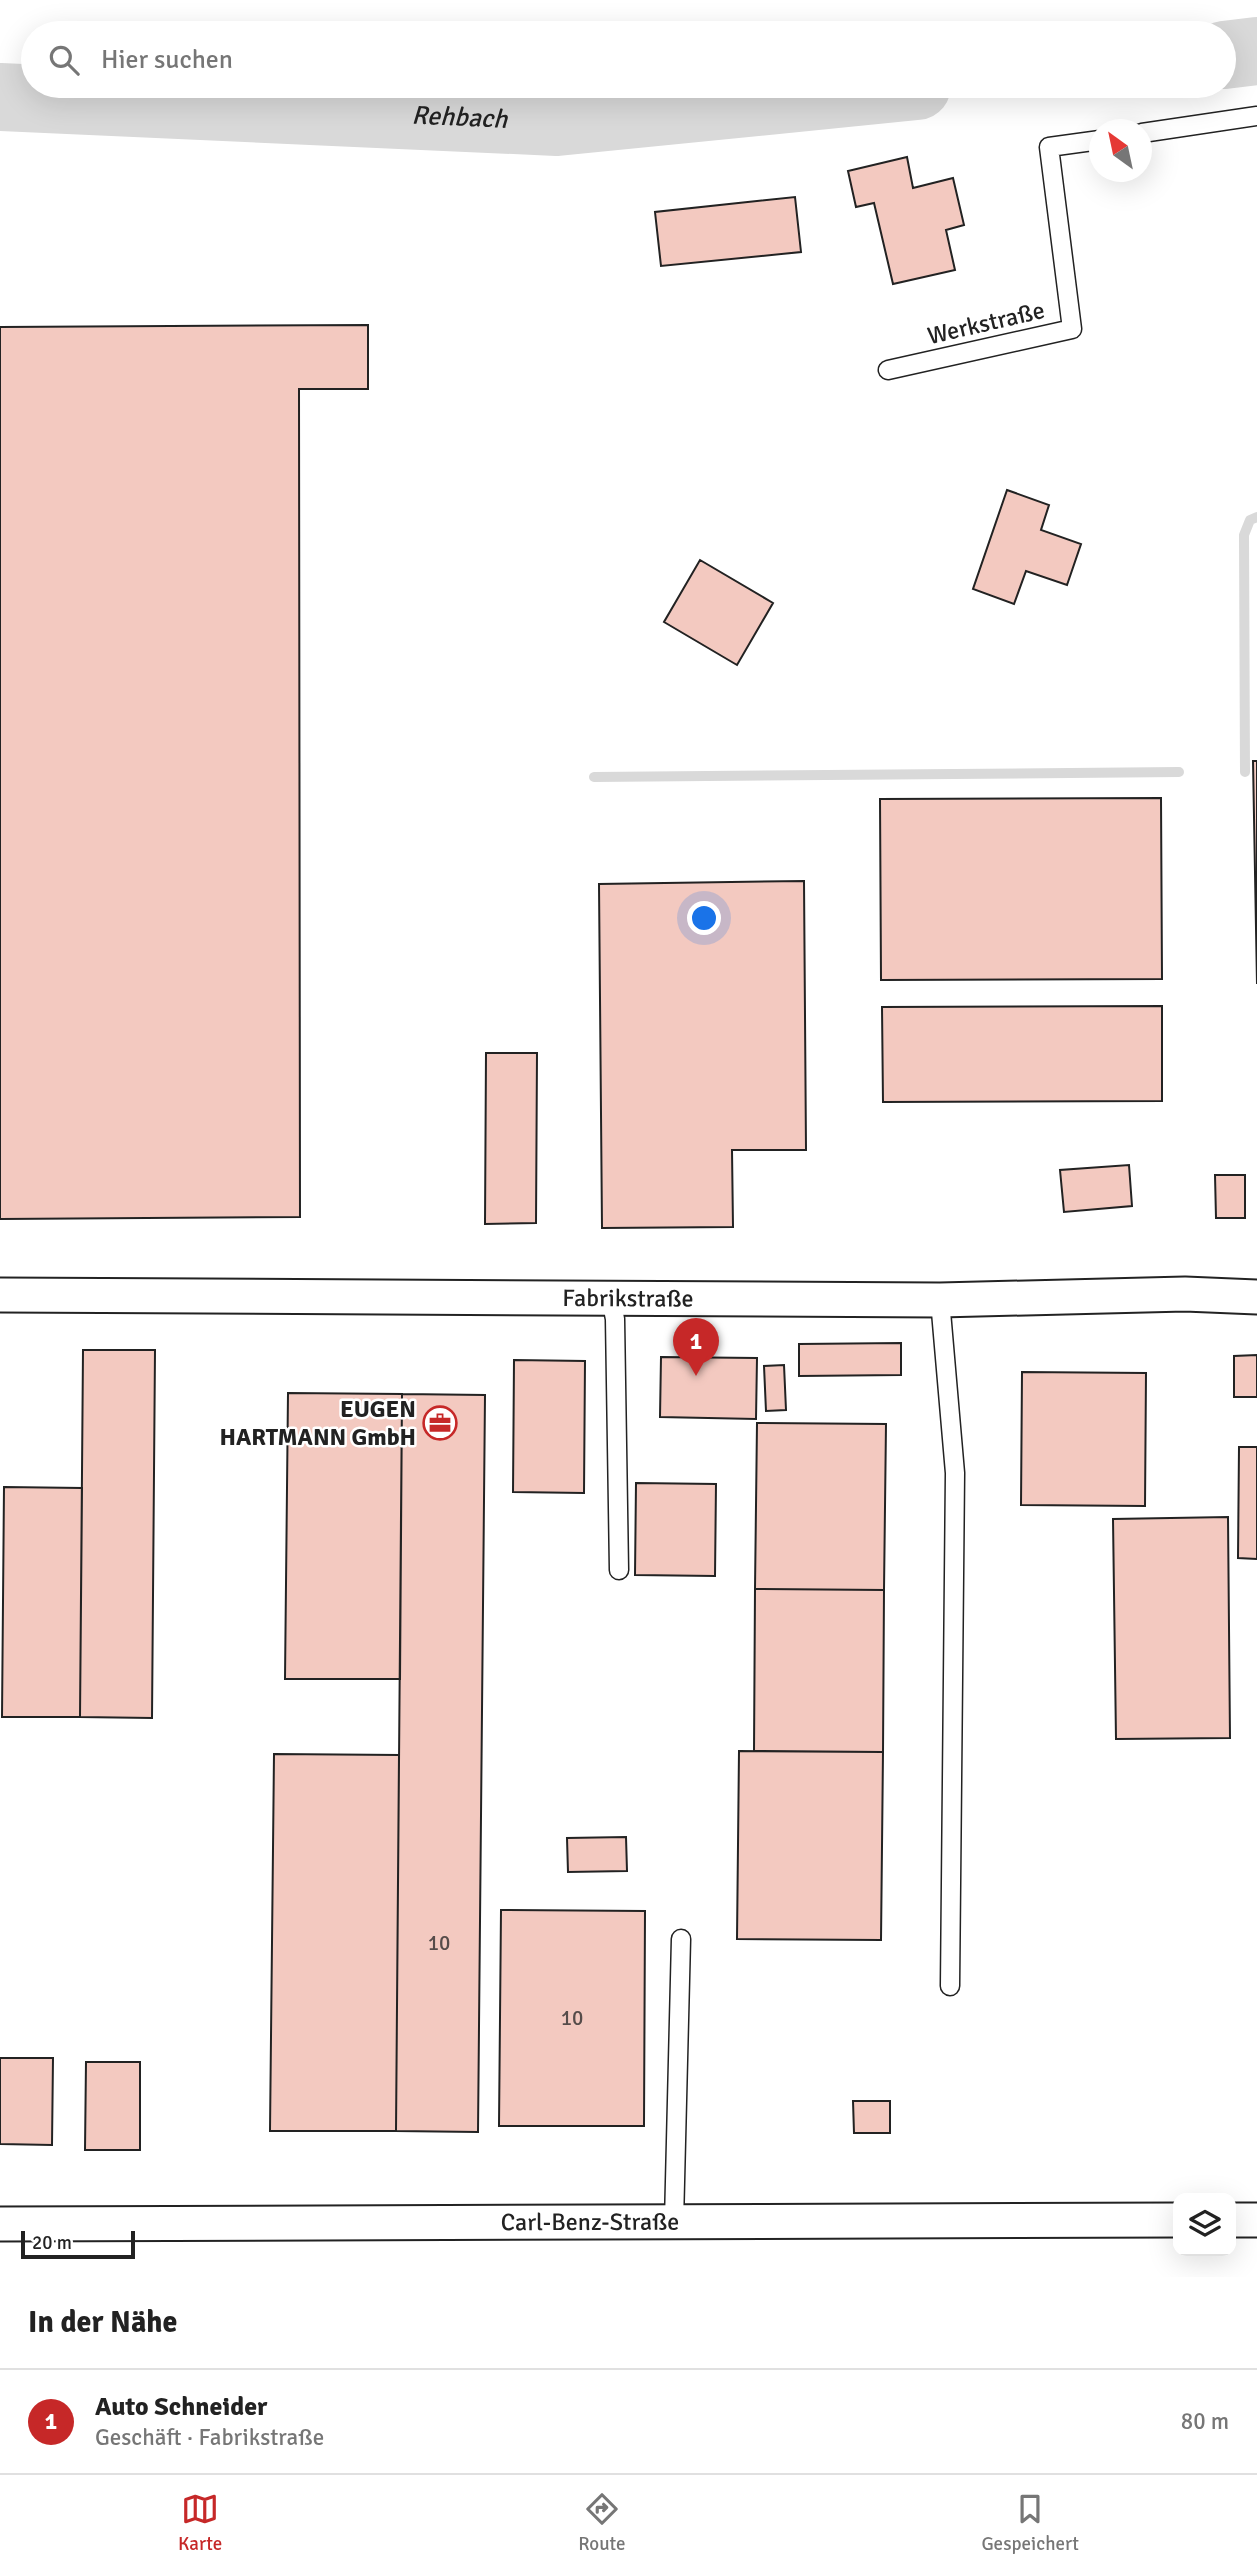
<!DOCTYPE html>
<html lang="de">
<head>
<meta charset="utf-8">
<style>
  :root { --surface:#fff; --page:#f2f2f2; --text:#222; --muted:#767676; --line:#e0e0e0; --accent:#c62828 }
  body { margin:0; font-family:Signika,sans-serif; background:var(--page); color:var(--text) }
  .controls { position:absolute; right:21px; bottom:21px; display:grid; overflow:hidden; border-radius:14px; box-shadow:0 7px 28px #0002 }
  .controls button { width:63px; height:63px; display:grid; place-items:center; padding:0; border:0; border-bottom:2px solid var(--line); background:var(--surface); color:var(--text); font:35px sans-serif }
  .compass { position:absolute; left:1089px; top:119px; width:63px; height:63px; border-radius:50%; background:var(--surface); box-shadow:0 7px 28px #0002; rotate:327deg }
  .scale { position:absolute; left:21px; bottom:18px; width:114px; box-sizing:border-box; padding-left:7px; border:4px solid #222; border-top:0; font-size:19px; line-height:24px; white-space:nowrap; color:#222; -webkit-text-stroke:5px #fff; paint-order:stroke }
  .you { position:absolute; left:705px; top:919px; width:24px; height:24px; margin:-18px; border:5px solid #fff; border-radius:50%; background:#1a73e8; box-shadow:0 0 0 10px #1a73e833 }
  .badge { display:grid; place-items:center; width:46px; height:46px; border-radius:50%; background:var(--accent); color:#fff; font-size:23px; font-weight:700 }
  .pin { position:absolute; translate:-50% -58px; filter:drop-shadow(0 2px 4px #0008) }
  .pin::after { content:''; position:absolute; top:37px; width:24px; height:21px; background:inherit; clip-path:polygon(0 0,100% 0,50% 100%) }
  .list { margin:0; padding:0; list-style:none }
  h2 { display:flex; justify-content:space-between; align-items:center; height:91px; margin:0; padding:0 28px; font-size:30px }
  h2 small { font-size:23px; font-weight:400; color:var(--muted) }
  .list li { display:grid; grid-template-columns:46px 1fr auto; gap:21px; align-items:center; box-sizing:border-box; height:105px; padding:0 28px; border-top:2px solid var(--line) }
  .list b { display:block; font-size:26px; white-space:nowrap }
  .list p { margin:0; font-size:23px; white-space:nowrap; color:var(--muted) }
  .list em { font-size:23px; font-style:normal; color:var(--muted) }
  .icon { flex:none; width:38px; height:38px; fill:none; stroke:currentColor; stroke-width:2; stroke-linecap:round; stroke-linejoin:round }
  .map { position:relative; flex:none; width:1257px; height:2277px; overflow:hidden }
  .search { position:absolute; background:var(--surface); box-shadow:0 7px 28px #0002; left:21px; right:21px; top:21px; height:77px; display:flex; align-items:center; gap:18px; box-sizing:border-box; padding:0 24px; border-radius:38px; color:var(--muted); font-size:26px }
  .sheet { height:196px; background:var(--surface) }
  nav { display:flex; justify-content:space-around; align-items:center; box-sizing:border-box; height:98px; border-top:2px solid var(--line); background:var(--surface); font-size:19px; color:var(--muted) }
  nav a { display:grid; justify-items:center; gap:4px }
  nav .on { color:var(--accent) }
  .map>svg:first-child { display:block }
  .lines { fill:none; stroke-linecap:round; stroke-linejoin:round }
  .stream { stroke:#d9d9d9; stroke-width:10 }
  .river { stroke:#d9d9d9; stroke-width:68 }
  .building { fill:#f3c9c0; stroke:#222; stroke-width:2 }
  .service-casing { stroke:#222; stroke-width:21 }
  .minor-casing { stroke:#222; stroke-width:37 }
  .service { stroke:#fff; stroke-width:18 }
  .minor { stroke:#fff; stroke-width:33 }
  .labels { text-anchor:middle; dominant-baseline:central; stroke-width:5; stroke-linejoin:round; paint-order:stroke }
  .number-label { font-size:21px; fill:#564c4a }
  .street-label { font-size:24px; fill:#222; stroke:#fff }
  .poi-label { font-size:24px; font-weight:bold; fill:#222; stroke:#fff; text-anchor:end }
  .water-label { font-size:26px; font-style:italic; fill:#222; stroke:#fff }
</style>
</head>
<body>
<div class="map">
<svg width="1257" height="2277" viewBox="0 0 1257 2277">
  <rect width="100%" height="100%" fill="#fff"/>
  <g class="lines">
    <!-- stream -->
    <path class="stream" d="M1245,772L1244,535L1250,520L1257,517
      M594,777L1179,772"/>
    <!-- river -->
    <g class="river">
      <path d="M1224,55L1257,51"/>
      <path id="s1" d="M0,97L557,122L917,86"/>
    </g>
  </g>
  <!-- building -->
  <path class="building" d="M907,157L913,188L953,178L964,225L946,230L955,270L893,284L874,203L856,207L848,171Z
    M795,197L801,252L661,266L655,212Z
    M368,325V389H299L300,1217L0,1219V327Z
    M1007,490L1049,505L1041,530L1081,544L1067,585L1026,571L1014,604L973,589Z
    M700,560L773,603L737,665L664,622Z
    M1253,761H1257V984Z
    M1161,798L1162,979L881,980L880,799Z
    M804,881L806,1150H732L733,1227L602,1228L599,884Z
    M1162,1006V1101L883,1102L882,1007Z
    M486,1053H537L536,1223L485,1224Z
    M1129,1165L1132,1206L1064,1212L1060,1170Z
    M1215,1175H1245V1218H1216Z
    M901,1343V1375L799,1376V1344Z
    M83,1350H155L152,1718L80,1717Z
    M1257,1355V1397H1234V1356Z
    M661,1357L757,1358L756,1419L660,1417Z
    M514,1360L585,1361L584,1493L513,1492Z
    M784,1365L786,1410L766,1411L764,1366Z
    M1022,1372L1146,1373L1145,1506L1021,1505Z
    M288,1393L402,1394L400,1679H285Z
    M402,1394L485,1395L478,2132L396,2131Z
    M757,1423L886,1424L884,1590L755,1589Z
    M1239,1447H1257V1559L1238,1558Z
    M636,1483L716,1484L715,1576L635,1575Z
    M4,1487L82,1488L80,1717H2Z
    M1228,1517L1230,1738L1116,1739L1113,1519Z
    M755,1589L884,1590L883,1752L754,1751Z
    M739,1751L883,1752L881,1940L737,1939Z
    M274,1754L399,1755L396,2131H270Z
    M626,1837L627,1871L568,1872L567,1838Z
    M501,1910L645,1911L644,2126H499Z
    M0,2058H53L52,2145L0,2144Z
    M86,2062H140V2150H85Z
    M853,2101H890V2133H854Z"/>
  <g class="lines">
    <defs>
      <path id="service" d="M1142,133L1257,116
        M888,370L1072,329L1049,147L1100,140
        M611,1299L615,1319L619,1570
        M940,1300L955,1473L950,1986
        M674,2222L681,1939"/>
      <g id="minor">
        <path id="s2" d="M0,1295L940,1300L1185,1294L1257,1297"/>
        <path d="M1231,2220H1257"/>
        <path id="s3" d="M0,2224L1178,2220"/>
      </g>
    </defs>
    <!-- service casing -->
    <use href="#service" class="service-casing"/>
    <!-- minor casing -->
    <use href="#minor" class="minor-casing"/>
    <!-- service -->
    <use href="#service" class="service"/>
    <!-- minor -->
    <use href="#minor" class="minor"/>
  </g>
  <!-- icons -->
  <defs>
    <symbol id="office-ring" viewBox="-11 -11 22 22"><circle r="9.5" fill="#fff" stroke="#c62828" stroke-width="1.5"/><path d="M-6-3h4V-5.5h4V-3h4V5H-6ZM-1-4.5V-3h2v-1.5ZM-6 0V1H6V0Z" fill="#c62828"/></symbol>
  </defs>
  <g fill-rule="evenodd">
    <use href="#office-ring" x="421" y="1404" width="38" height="38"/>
  </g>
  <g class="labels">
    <!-- number labels -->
    <g class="number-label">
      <text x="439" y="1943">10</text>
      <text x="572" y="2018">10</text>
    </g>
    <!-- street labels -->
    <g class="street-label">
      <text transform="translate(986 323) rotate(-13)">Werkstraße</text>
      <text stroke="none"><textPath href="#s2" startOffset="628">Fabrikstraße</textPath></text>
      <text stroke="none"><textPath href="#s3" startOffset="590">Carl-Benz-Straße</textPath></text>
    </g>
    <!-- poi labels -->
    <g class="poi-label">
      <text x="416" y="1409">EUGEN<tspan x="416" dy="28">HARTMANN GmbH</tspan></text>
    </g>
    <!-- water labels -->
    <g class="water-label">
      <text stroke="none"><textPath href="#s1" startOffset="460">Rehbach</textPath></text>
    </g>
  </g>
</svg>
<div class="controls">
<button><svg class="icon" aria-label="layers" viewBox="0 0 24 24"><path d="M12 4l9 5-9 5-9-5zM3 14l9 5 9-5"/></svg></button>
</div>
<svg class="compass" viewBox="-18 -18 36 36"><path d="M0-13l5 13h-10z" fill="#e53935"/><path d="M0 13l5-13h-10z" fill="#767676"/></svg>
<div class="scale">20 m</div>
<div class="you"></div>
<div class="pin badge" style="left:696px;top:1376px">1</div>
<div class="search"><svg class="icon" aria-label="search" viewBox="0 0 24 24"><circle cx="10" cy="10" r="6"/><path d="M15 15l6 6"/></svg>Hier suchen</div>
</div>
<section class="sheet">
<h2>In der Nähe<small></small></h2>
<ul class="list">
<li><span class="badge">1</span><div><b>Auto Schneider</b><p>Geschäft · Fabrikstraße</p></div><em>80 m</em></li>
</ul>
</section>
<nav>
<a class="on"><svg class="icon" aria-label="map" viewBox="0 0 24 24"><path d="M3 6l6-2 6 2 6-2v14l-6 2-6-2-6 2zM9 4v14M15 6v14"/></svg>Karte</a>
<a><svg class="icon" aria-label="directions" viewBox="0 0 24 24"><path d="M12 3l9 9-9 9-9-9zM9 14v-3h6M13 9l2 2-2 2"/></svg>Route</a>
<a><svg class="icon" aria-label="saved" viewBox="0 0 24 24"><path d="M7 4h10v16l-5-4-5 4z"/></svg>Gespeichert</a>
</nav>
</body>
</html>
